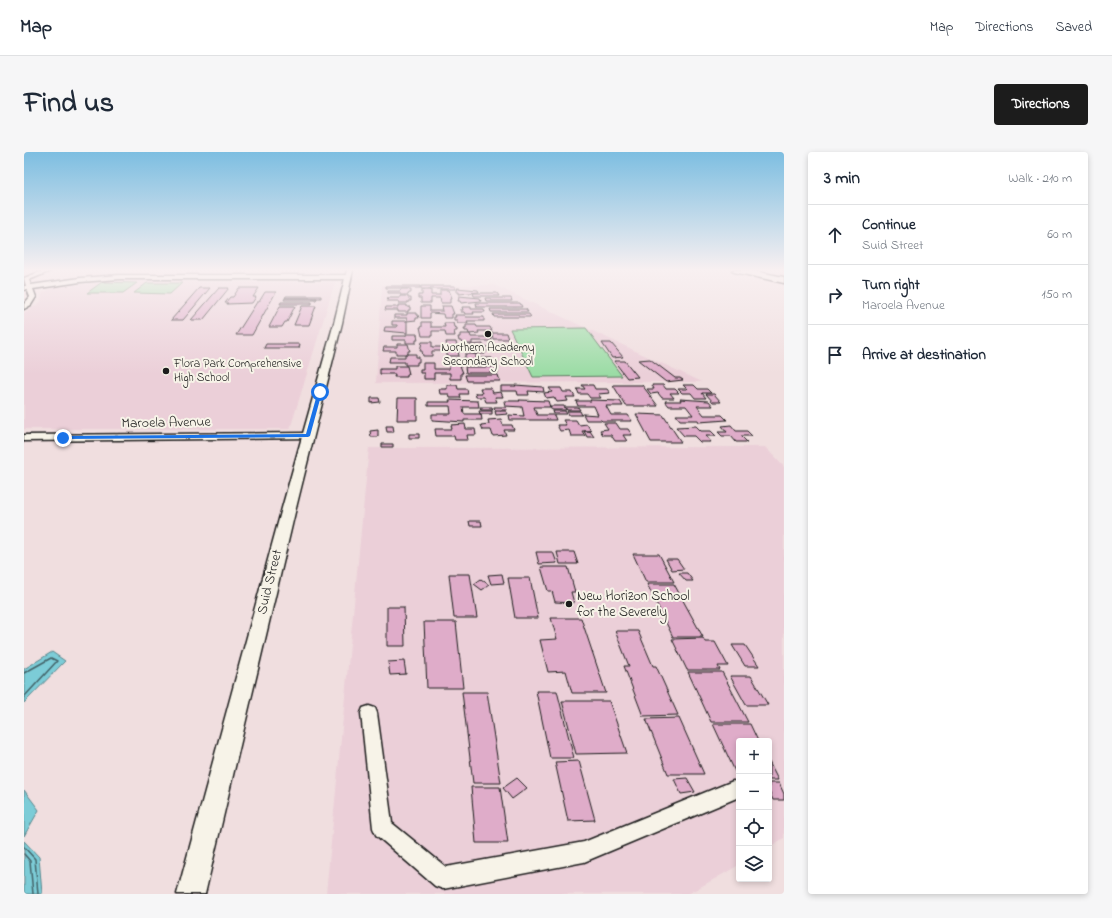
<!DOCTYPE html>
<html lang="en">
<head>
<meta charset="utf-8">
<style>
  :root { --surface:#fff; --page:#f6f6f7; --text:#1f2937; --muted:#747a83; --line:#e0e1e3; --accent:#1c1c1c }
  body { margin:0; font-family:"Indie Flower",sans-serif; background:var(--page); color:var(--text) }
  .controls { position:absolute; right:12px; bottom:12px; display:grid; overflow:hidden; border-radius:4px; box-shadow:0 2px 6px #0003 }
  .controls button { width:36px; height:36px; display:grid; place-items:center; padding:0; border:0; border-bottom:1px solid var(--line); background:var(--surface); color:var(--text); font:20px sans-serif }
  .stop { position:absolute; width:12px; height:12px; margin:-9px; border:3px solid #1a73e8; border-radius:50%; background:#fff }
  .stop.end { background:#1a73e8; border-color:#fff; box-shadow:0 1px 4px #0008 }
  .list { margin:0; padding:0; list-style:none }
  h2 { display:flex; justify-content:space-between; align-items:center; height:52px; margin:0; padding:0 16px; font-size:17px }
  h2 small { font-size:13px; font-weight:400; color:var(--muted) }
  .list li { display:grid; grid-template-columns:26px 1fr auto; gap:12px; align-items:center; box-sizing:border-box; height:60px; padding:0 16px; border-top:1px solid var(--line) }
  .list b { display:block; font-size:15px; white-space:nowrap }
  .list p { margin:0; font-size:13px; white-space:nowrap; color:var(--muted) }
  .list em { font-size:13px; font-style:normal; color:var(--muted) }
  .icon { flex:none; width:22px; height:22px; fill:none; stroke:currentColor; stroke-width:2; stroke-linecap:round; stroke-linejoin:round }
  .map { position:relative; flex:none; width:760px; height:742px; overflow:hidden; border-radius:4px }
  header { display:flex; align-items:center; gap:24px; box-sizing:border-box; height:56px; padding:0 20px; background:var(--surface); border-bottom:1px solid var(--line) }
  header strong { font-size:19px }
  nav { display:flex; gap:22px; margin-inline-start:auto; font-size:14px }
  .intro { display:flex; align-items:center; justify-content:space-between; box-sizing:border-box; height:96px; padding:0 24px }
  h1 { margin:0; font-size:28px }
  .button { padding:10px 18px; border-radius:4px; background:var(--accent); color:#fff; font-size:14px; font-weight:700 }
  main { display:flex; gap:24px; padding:0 24px }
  aside { flex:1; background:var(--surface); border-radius:4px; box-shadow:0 2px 6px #0003 }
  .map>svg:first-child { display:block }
  .built { fill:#ebcfd8 }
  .green { fill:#9bdca5; stroke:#5c7c60 }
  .water { fill:#7cccd7; stroke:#56868c }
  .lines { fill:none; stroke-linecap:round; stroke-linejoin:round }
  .shore { stroke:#426267; stroke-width:1.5 }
  .building { fill:#dfacc9; stroke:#1c1c1c }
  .minor-casing { stroke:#1c1c1c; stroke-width:3 }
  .tertiary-casing { stroke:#1c1c1c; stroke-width:3 }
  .motorway-casing { stroke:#1c1c1c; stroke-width:3 }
  .minor { fill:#f7f3e8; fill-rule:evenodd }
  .tertiary { fill:#f7f3e8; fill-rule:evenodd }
  .motorway { fill:#f7f3e8; fill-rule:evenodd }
  .route { fill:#1a73e8 }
  .poi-dot { fill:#1c1c1c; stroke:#f7f3e8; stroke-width:1.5 }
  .labels { text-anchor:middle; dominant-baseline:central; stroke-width:4; stroke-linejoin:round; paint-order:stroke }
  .far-poi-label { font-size:12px; fill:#1c1c1c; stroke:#f7f3e8 }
  .street-label { font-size:14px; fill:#1c1c1c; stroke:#f7f3e8 }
  .poi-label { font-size:14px; fill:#1c1c1c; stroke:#f7f3e8; text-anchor:start }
</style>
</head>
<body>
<header>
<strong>Map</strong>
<nav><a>Map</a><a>Directions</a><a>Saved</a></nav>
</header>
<div class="intro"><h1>Find us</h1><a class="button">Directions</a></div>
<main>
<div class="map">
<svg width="760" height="742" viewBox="0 0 760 742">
  <rect width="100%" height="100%" fill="#f0dedf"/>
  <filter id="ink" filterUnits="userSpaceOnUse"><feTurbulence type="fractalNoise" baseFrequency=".025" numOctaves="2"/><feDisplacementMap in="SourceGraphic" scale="8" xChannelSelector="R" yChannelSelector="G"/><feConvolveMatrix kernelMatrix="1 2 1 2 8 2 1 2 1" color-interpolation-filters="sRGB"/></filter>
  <g filter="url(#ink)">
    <!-- built -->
    <path class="built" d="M92,129L311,130L266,277H0V161L17,150L18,141L30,135Z
      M358,133H470L678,230L352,231Z
      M741,295L760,315V686L745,695V589H715V713L664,742H302L345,296Z"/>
    <!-- green -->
    <path class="green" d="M78,130L113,131L99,141H63Z
      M123,131H158L146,142L110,141Z
      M562,176L598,224L509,225L486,177Z"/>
    <!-- water -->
    <path class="water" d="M28,500L41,509L0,551V517Z
      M0,638L15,658L0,684Z
      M0,689L15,705L18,742H0Z"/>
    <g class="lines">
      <!-- shore -->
      <path class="shore" d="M0,521L27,506L33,509L0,545
        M0,695L11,707L14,742
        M0,702L6,709L9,742"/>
    </g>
    <!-- building -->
    <path class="building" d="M362,134H396V136H362Z
      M397,134H431V137H397Z
      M175,136H186L159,168H147Z
      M195,136H205L179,168H167Z
      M215,136H235L229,145H232L228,151L203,152L204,151H201L206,145H209Z
      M433,136L454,138L455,140L435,142V140H432V138H434Z
      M377,137H385V138H387V141H385L384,143H376V141H364V139H376Z
      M398,138H407V143H416V138H425L428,146H426V151H417L416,146H407V151H397V146H394V143H398Z
      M241,140H252L228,183H212L233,150H235Z
      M449,141H473L475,144H450Z
      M262,144H297V146H261Z
      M376,144H384V146H387V149H384V151H375V149H363L364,146H376Z
      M435,144L456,146L457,149L437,151L436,149H434Z
      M261,146H293L292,148H260Z
      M461,146H487L488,149H462Z
      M257,150H288V152H256Z
      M452,151H496L498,155H453Z
      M374,153H383V155H386V158H384V160H374V158H361L362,155H374Z
      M256,154H271L263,170H261L258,175H245Z
      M278,154H292L285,173H270Z
      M397,154H406V159H419L418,154H427L430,162H428V166H420L419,162L406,161V166H397Z
      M438,155H447V157H460L461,160H449L450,162H441L440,160H437L436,158H439Z
      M466,157H502L504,160H467Z
      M383,161H392V163H394L395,166H392V168L383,169V166H370V163H383Z
      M469,162H505L507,165H470Z
      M431,163H441L442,165H460V169H443L444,171H433V168H430V165H432Z
      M368,169H383V181L360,179L361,175H373V173H368Z
      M398,170H407V175H421L420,171H429L430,175L433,176V179H430L431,184H422L421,179H408V184H398L396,175H398Z
      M442,173H452L453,175H466L468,179H454L455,181L445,182L444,179H441L440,176H442Z
      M468,181H482L484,187H469Z
      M382,182H393L394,188H392V191H382V188H368V184H382Z
      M436,182H446L447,185H467L468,189H448V192H438L437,189H435L434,185H436Z
      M398,190H408V195H423L422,190H432L433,195H436V199H434L435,204H423V199H408V204H399L398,199H396Z
      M578,191H587L599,205L588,206Z
      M242,192H276L275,196H240Z
      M373,192H384L386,199H384V202H372V199H359L360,195H373Z
      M459,192V195H474L476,199H461V202H449V199H446L445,193Z
      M381,202H392V205H395V210H393V213H381V210H365L366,205H381Z
      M441,202H452V206H468L469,210H453L454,213H443V210H439V206H441Z
      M626,207L651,226H656L659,228L642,230L614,208Z
      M590,209H601L614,225L603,226Z
      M399,211H410V217H425V211H435L439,221H437V227H426V221H410V227H400V221H396V217H399Z
      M371,214H383L385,222H383V225H370L371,222H356V217H371Z
      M441,215H472L474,221H442Z
      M441,223H474L476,229H443Z
      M423,233H433L434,237H443L444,242H436L437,246H426L425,242H416L415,237H423Z
      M491,233L519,235L520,240L504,239L505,243H494L493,239H477V234H492Z
      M558,233H569L571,237H583L586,241L574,242L577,246H566L563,242H555L553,237H561Z
      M589,233H618L634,254H602Z
      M628,233H639L642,237H651L655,241H646L650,246H638L634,241L627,242L623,237H630Z
      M659,233H670L674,237H683L687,241H678L682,246H671L667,241H658L654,237H663Z
      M456,236H467L469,241L477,240L479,245H471L473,250H462L460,245H452L451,241H458Z
      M525,236H537L539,240H548L551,245H542L544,249L533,250L530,245L522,246L520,241L528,240Z
      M682,242H690L697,250H689Z
      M347,246H355L356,250L347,251Z
      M374,246H393V268H373Z
      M656,247L685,249L689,254H673L680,263H698L703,268L675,270L674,268H656L652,263H669L662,254H645L641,249H657Z
      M425,248L454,249L455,255H439L440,262H457L458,268H440V270L408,268V262H427L426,254H404V250H426Z
      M495,248L524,249L526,255H510L513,263H530L532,268H486L485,263L500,264L498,255L481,254L480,249H496Z
      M566,248L596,249L599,254H582L587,263H604L608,269H578L577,268H562L559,262L574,263L570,254H554L552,249H567Z
      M526,254H540L542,258H528Z
      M456,255H468L469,258H457Z
      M470,255H482L483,258H471Z
      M541,255H554L556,258H543Z
      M455,259H468V262H456Z
      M471,259H482L484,262L472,263Z
      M529,259H541L543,262H530Z
      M543,259H556L558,263H545Z
      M612,262L639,263L657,290H627Z
      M477,267L479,273H488L490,278H480L482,283L469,284L467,278H459L457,273L465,272L464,268Z
      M539,268H552L555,273L563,272L567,279H558L561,284H547L545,278L536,279L533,273H542Z
      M580,271H592L596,277H604L608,283H599L603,289H591L587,283H579L576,278L584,277Z
      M441,272L442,277H451L452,283H443L444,288H431L430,284H412L411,277H428L427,273Z
      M707,273L712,279H723L728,284H717L723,290H712L707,284H698L694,280H703L698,274Z
      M362,274H369L370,280H363Z
      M672,274L677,279H687L692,284H682L687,290H676L670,284H660L652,275Z
      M354,278V285H347L346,279Z
      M560,279H566L570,285H563Z
      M385,282H395V286H385Z
      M358,292H369V295H358Z
      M445,369H457L458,374H446Z
      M512,400H529L533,411L515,412Z
      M533,400H550L554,412H536Z
      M609,402H635L650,430H622Z
      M642,407H653L660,417L648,418Z
      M517,415H544L551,440H547L550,451L531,450L528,439H524Z
      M655,421H663L669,429H662Z
      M425,422H446L453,466H430Z
      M478,422L480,431L467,432L464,423Z
      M484,426H506L514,466H491Z
      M457,427L465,433L458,438L450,432Z
      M623,432H650L679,485H649Z
      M363,455H380L381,494H363Z
      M527,466H557L582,541H548L542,519L524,520L516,488L533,487Z
      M400,470H432L439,536H403Z
      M591,479H614L629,514H632L654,563L619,564L600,514H605Z
      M679,486L681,490H691L704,514H694L696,518H663L648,487Z
      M708,493H721L735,514H721Z
      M380,509L382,522L366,523L364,510Z
      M664,520H698L724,570H687Z
      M706,524H727L744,553H722Z
      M512,539H533L550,606H526Z
      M438,540H463L477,631H449Z
      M538,549H585L603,601L552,602Z
      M655,566L680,622H644L622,567Z
      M689,572H726L734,589H715V628Z
      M555,609L571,668L544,669L531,610Z
      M745,610L754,628H745Z
      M493,626L503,636L488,647L479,636Z
      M663,626L671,640L657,642L650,627Z
      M745,631H755L760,642V648H749L745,639Z
      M447,635H476L484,691H452Z"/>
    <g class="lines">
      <defs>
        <path id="minor" d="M21,118H29L5,128L7,133L56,126L95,123H324L327,125L324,127H95L56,130L9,137L12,145L7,153L0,157V152L6,145L3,137L0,138V134H2L0,126Z
          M284,281L289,284L287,286L0,289V283Z
          M345,554L351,556L353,561L368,671L422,715L560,690L709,629L715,631V645L560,710L419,737L411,734L352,683L349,676L337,561L339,556Z"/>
        <path id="tertiary" d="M323,118H329L318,171L272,356L181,742H153L258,356L310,171Z"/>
        <path id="motorway" d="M708,118H726L760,125V131L710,120Z"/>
      </defs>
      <!-- minor casing -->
      <use href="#minor" class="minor-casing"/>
      <!-- tertiary casing -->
      <use href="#tertiary" class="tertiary-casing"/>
      <!-- motorway casing -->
      <use href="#motorway" class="motorway-casing"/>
      <!-- minor -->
      <use href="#minor" class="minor"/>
      <!-- tertiary -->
      <use href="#tertiary" class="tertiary"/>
      <!-- motorway -->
      <use href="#motorway" class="motorway"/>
    </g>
  </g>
  <!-- sky -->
  <linearGradient id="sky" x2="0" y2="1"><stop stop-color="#7dbee1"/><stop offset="0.53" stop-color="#f8f0f1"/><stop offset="1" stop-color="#f8f0f1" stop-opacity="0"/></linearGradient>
  <rect width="760" height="222" fill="url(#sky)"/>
  <!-- route -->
  <path class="route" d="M294,239L298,240L286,284L284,285L39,287L36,286L39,284L282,282Z"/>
  <!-- markers -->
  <g class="poi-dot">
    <circle cx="464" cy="182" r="4"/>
    <circle cx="142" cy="219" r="4"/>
    <circle cx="545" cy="452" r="4"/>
  </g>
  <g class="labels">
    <!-- far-poi labels -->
    <g class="far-poi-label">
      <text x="464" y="196">Northern Academy<tspan x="464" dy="14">Secondary School</tspan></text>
      <text x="150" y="212" text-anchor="start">Flora Park Comprehensive<tspan x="150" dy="14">High School</tspan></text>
    </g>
    <!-- street labels -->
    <g class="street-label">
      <text transform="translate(142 271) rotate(-1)">Maroela Avenue</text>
      <text transform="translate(246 430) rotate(-76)">Suid Street</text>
    </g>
    <!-- poi labels -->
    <g class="poi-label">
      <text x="553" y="444">New Horizon School<tspan x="553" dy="16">for the Severely</tspan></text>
    </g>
  </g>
</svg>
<div class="controls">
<button>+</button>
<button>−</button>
<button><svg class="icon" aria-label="locate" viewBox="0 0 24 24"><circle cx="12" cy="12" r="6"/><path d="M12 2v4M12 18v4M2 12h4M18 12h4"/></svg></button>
<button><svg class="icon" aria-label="layers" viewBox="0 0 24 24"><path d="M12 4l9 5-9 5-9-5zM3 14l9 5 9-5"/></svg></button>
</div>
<div class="stop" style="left:296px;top:240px"></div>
<div class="stop end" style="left:39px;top:286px"></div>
</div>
<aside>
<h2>3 min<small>Walk · 210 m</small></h2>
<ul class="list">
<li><svg class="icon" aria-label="ahead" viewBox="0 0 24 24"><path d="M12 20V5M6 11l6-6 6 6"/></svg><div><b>Continue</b><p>Suid Street</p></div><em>60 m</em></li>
<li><svg class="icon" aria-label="right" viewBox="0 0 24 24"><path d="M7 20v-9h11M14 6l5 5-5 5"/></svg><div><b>Turn right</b><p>Maroela Avenue</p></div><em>150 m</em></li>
<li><svg class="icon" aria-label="arrive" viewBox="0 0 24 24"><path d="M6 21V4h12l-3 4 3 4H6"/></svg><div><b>Arrive at destination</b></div></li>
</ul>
</aside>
</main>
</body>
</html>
